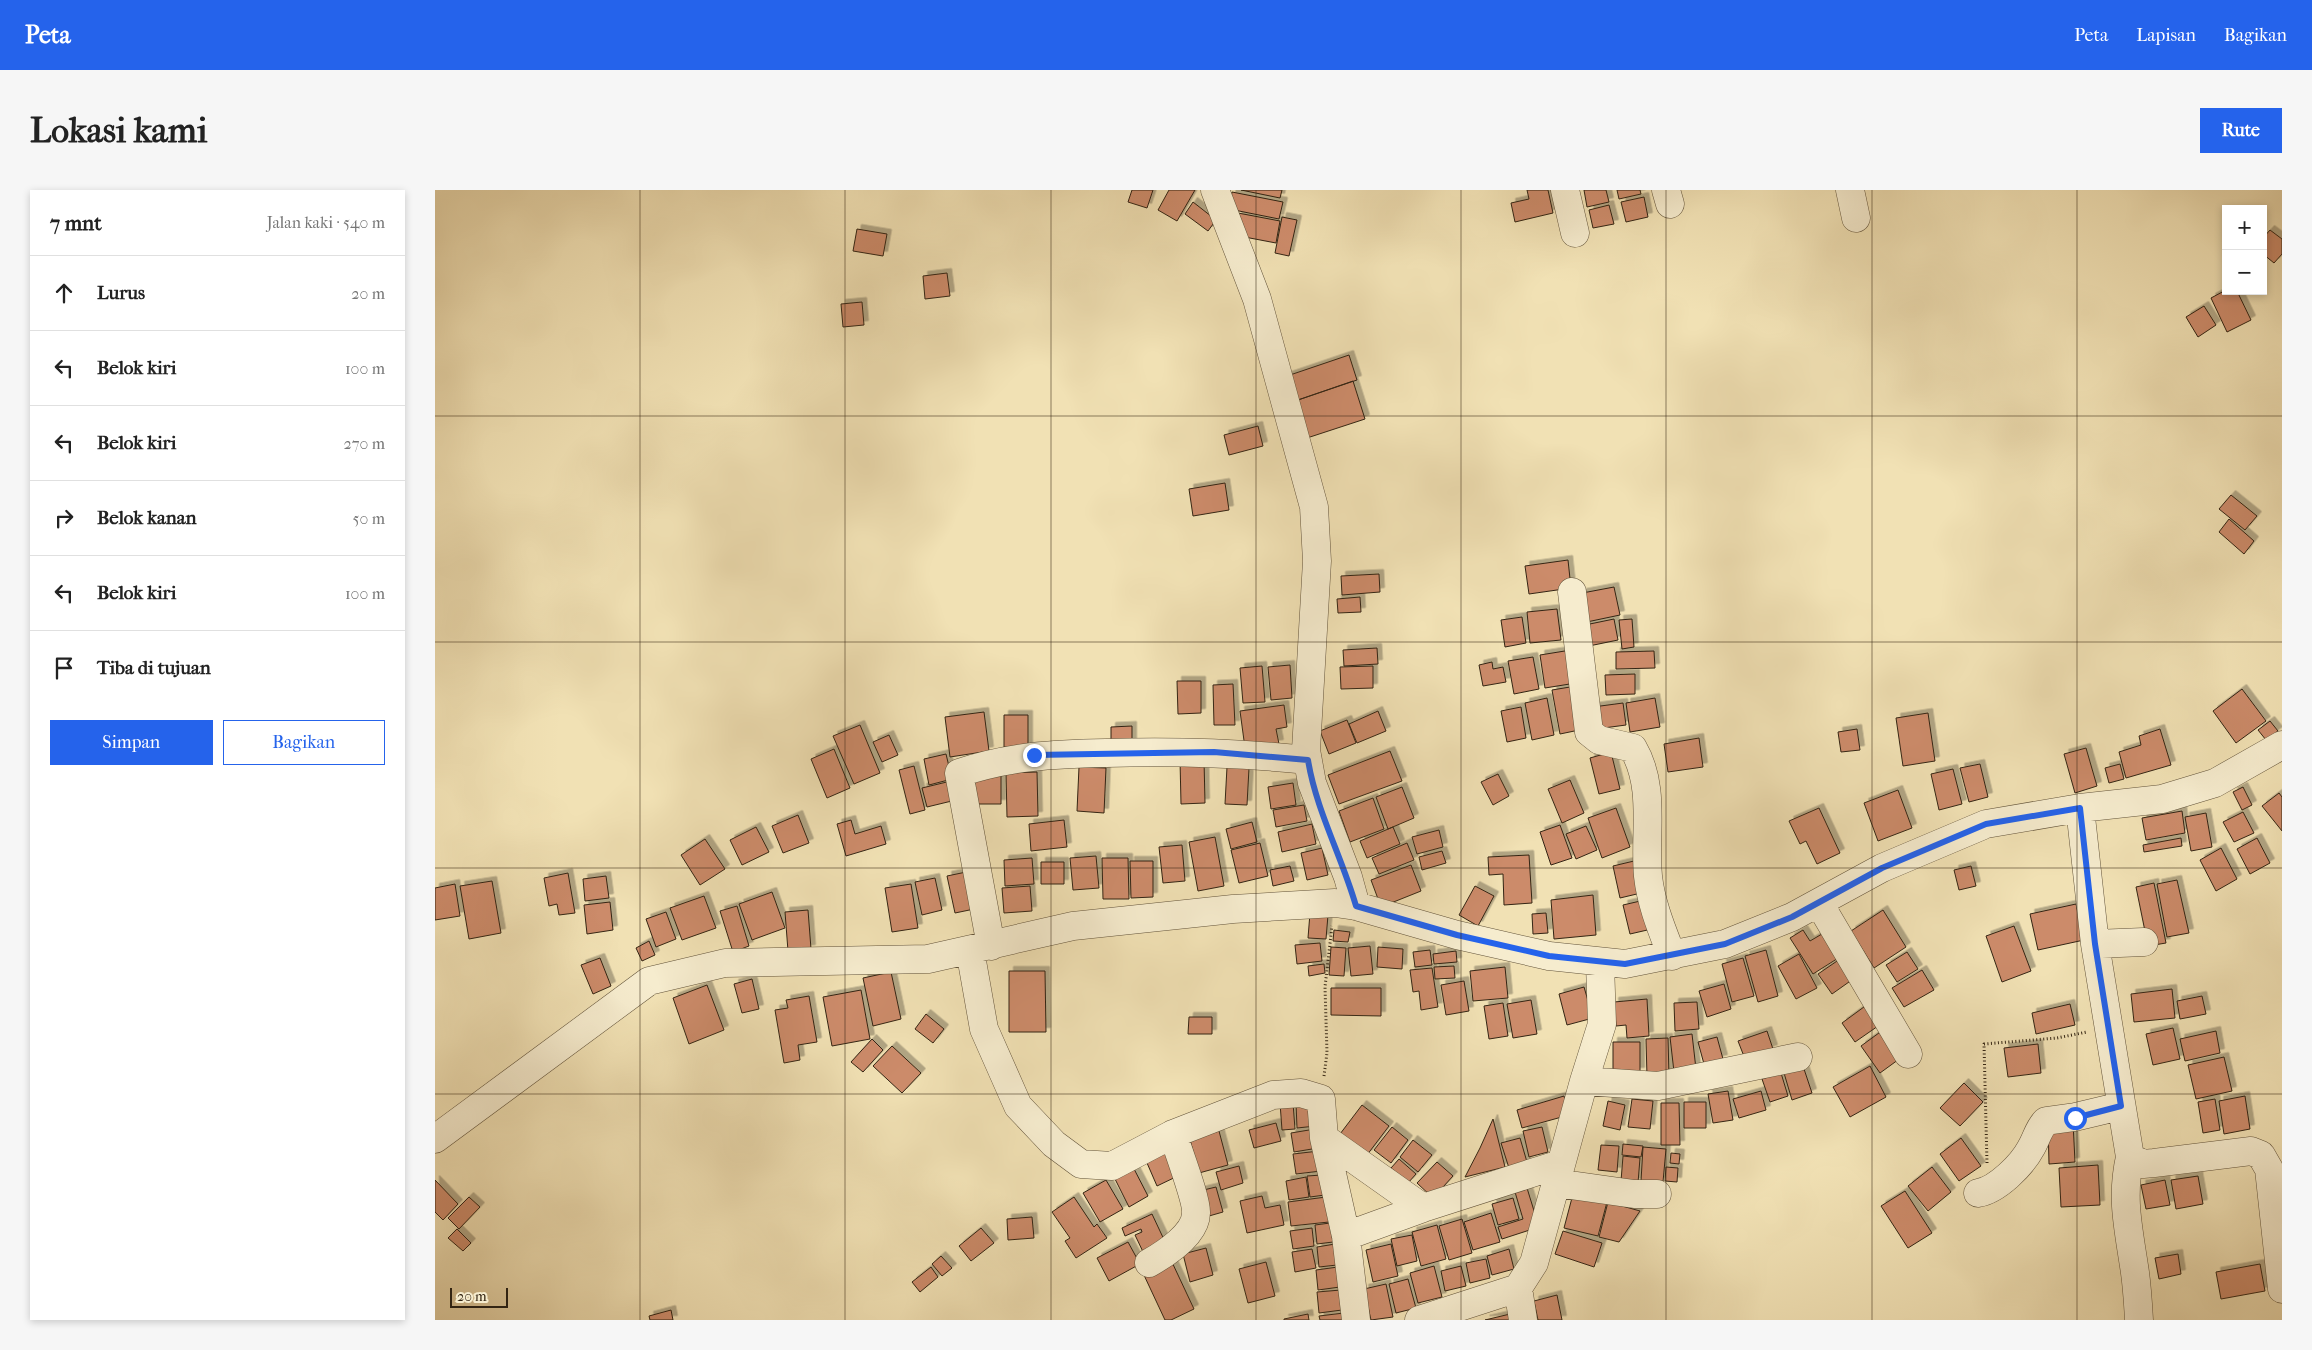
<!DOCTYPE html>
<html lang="id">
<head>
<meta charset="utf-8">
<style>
  :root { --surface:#fff; --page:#f6f6f6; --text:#222; --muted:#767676; --line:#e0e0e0; --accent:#2563eb }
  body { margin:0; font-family:"IM FELL French Canon",serif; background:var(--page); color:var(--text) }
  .controls { position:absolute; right:15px; top:15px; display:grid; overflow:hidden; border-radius:0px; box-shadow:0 2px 8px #0003 }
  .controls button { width:45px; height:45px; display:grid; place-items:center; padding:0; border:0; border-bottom:1px solid var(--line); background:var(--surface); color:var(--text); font:25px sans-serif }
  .scale { position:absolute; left:15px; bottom:12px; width:58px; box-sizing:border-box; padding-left:5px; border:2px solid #332412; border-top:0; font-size:14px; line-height:18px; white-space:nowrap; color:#332412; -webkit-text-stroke:4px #f6ecce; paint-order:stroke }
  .stop { position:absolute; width:15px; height:15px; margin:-11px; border:4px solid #2563eb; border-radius:50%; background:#fff }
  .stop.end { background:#2563eb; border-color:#fff; box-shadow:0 1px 5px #0008 }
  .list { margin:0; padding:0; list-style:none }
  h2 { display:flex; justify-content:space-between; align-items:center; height:65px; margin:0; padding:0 20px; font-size:21px }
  h2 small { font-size:16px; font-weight:400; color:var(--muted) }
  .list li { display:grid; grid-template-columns:32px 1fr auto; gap:15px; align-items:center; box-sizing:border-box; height:75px; padding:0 20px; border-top:1px solid var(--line) }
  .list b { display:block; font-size:19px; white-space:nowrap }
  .list em { font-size:16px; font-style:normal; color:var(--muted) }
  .actions { display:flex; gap:10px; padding:15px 20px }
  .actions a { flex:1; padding:11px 0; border:1px solid var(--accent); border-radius:0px; text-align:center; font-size:18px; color:var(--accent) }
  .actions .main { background:var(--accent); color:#fff }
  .icon { flex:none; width:28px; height:28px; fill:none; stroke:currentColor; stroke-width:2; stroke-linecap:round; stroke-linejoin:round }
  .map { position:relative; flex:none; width:1847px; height:1130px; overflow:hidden; border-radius:0px }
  header { display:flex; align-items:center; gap:30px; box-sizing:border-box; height:70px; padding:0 25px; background:var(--accent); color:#fff }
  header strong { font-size:24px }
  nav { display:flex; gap:28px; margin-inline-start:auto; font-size:18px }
  .intro { display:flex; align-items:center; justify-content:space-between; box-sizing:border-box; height:120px; padding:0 30px }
  h1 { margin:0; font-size:35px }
  .button { padding:12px 22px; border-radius:0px; background:var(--accent); color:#fff; font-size:18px; font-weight:700 }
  main { display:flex; gap:30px; padding:0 30px }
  aside { flex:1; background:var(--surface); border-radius:0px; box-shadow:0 2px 8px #0003 }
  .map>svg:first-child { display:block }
  .building { fill:#cc8b6a; stroke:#332412; filter:url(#shadow) }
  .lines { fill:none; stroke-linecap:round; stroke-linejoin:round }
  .minor-casing { stroke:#62533a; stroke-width:29 }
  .path { stroke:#332412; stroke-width:3; stroke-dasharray:1 2.5; stroke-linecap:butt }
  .minor { stroke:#f6ecce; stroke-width:28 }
  .route { stroke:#2563eb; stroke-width:6 }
  .grid { fill:none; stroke:#332412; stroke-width:1; stroke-opacity:0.55 }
</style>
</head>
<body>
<header>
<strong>Peta</strong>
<nav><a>Peta</a><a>Lapisan</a><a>Bagikan</a></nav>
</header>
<div class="intro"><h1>Lokasi kami</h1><a class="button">Rute</a></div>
<main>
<aside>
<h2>7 mnt<small>Jalan kaki · 540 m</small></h2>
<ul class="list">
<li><svg class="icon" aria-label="ahead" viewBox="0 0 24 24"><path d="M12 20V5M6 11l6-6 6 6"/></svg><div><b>Lurus</b></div><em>20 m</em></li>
<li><svg class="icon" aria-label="left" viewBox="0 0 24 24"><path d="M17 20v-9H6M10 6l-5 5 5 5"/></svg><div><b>Belok kiri</b></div><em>100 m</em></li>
<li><svg class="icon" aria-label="left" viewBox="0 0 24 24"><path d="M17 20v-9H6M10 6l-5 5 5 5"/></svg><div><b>Belok kiri</b></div><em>270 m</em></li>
<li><svg class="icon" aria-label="right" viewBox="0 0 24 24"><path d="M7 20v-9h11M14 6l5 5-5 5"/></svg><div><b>Belok kanan</b></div><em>50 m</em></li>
<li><svg class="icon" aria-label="left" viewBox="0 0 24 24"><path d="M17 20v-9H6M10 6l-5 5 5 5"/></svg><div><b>Belok kiri</b></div><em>100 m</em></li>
<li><svg class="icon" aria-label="arrive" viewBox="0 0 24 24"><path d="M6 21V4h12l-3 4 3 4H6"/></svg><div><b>Tiba di tujuan</b></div></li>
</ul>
<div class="actions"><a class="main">Simpan</a><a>Bagikan</a></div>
</aside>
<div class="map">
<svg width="1847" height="1130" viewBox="0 0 1847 1130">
  <defs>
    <filter id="shadow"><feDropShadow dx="4.5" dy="-4.5" stdDeviation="0" flood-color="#0004"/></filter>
  </defs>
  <rect width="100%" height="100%" fill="#f1e1b4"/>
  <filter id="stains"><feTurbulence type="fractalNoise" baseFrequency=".004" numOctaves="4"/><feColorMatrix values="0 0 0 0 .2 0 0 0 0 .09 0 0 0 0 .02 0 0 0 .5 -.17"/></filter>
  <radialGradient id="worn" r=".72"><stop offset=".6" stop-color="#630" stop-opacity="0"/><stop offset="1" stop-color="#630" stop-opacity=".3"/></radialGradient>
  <!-- building -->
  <path class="building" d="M697,0H718L712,18L693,12Z
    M734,0H760L742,31L723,20Z
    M806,0H847L845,8Z
    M1092,0H1113L1118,23L1080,32L1076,13L1094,9Z
    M1149,0H1171L1174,12L1152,17Z
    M1182,0H1205L1206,4L1184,9Z
    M797,2L848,12L844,29L794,19Z
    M1209,7L1213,27L1191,32L1186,12Z
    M758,12L781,30L773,41L750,24Z
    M1174,15L1179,34L1158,38L1154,20Z
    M803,23L845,31L841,53L799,45Z
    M847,27L862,30L854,66L840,63Z
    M422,39L452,44L448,66L418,61Z
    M1835,40L1847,49V64L1839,73L1828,64V48Z
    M512,83L515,106L490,109L488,86Z
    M1791,100L1802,101L1816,130L1792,142L1776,108Z
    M427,112L429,135L408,137L406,114Z
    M1769,116L1781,135L1763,147L1751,127Z
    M914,165L922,190L860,211L852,186Z
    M918,191L930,229L872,248L860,211Z
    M823,236L828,256L794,265L789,245Z
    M790,293L794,320L758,326L754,299Z
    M1796,305L1822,326L1810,340L1784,319Z
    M1794,329L1819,351L1809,364L1784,342Z
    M1133,370L1136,398L1094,404L1090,376Z
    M944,384L945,402L907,405L906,386Z
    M1179,397L1185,425L1147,433L1142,404Z
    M925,407L926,422L903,423L902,409Z
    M1122,419L1126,450L1095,453L1092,422Z
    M1087,427L1091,453L1070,457L1066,430Z
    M1179,429L1183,450L1149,457L1145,436Z
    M1197,429L1199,457L1187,459L1184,430Z
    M942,458L943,474L909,476L908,460Z
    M1136,460L1141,493L1110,498L1105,465Z
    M1219,461L1220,478L1181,479V462Z
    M1098,467L1104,499L1079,504L1073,471Z
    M1057,472L1058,479L1068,477L1071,492L1048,496L1044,475Z
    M855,475L857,508L836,510L833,477Z
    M827,476L830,512L808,513L805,478Z
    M938,476V498L906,499L905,477Z
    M1200,484V504L1171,505L1170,485Z
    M742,491H766V523L743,524Z
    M798,494L800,535H779L778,495Z
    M1141,496L1149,539L1125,544L1117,500Z
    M1807,499L1831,531L1801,553L1778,521Z
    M1112,508L1119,545L1097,550L1090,513Z
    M1220,508L1225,537L1195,542L1191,513Z
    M1188,513L1191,535L1161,539L1158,517Z
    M849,515L852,537L841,539L844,554L810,558L805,521Z
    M1086,517L1091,548L1072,552L1066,521Z
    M943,521L951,541L922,553L914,534Z
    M549,522L554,561L515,567L510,527Z
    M1493,523L1500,571L1468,576L1461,528Z
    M569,525H593V557H569Z
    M912,530L921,553L894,564L885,541Z
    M1835,531L1843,541L1831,550L1823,540Z
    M425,535L445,583L419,594L398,546Z
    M697,536V559H676V537Z
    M1422,539L1425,560L1406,562L1403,542Z
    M1725,539L1736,575L1691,588L1684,562L1706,555L1704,546Z
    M454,545L463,565L447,572L438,552Z
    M1264,548L1268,577L1233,582L1229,554Z
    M1651,558L1662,596L1640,603L1629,564Z
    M399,559L415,598L392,608L376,569Z
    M955,561L967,591L904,614L893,585Z
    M1176,562L1185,599L1164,604L1155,568Z
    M511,564L517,589L494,595L489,569Z
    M745,569H769L770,613L746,614Z
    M1545,574L1553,607L1534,612L1525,578Z
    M1685,574L1689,589L1674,593L1670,578Z
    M479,576L490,620L475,624L464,580Z
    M644,577L671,578L669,623L642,621Z
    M792,577L814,578L812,615L790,614Z
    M1518,579L1527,614L1504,620L1496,584Z
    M602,582L603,626L572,627L571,583Z
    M1063,584L1074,606L1058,615L1046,592Z
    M540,586H566V614H540Z
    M520,590L525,609L492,617L487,598Z
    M1135,590L1149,623L1127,633L1113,599Z
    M858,593L861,615L836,619L833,597Z
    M967,597L979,628L953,639L941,607Z
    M1808,597L1817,615L1807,620L1798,602Z
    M1463,600L1477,638L1443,651L1429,613Z
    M1844,603L1847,607V641L1827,616Z
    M938,608L949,639L915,652L904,621Z
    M869,615L872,631L841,637L838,620Z
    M1181,618L1195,657L1167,668L1153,628Z
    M1384,618L1405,663L1382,674L1371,651L1365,654L1354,631Z
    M1747,621L1750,643L1711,650L1707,628Z
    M1808,622L1819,643L1799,652L1788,632Z
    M1771,623L1777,657L1756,661L1750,627Z
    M363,625L374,653L348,663L337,636Z
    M416,630L420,644L446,636L451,654L411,666L402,634Z
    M629,630L632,657L596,661L594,634Z
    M817,632L822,652L796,659L791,639Z
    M877,634L881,654L847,662L843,642Z
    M1125,635L1137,668L1116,675L1105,642Z
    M1151,636L1162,660L1141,669L1131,644Z
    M321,637L334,662L307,675L295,650Z
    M958,637L965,654L932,668L925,651Z
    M1004,640L1008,657L982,664L977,647Z
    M780,647L789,696L763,701L754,652Z
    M1746,648L1747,656L1709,662L1708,655Z
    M1822,648L1835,673L1815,684L1802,659Z
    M270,649L290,679L265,695L246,665Z
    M825,653L833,686L804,693L796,660Z
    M972,653L979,670L944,684L937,668Z
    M747,655L750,691L728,693L724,657Z
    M887,658L893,685L872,690L866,663Z
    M1786,658L1802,689L1781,701L1765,670Z
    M1007,661L1011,673L987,680L984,667Z
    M1094,665L1097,713L1069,715L1068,684L1054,685L1053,667Z
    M661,666L664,698L638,700L635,668Z
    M597,668L599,694L570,696L569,670Z
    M667,668H693L694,709H668Z
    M695,671H718V707L696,708Z
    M1199,671L1206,703L1185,708L1178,676Z
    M606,672H629V694H606Z
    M976,675L986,701L946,717L936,690Z
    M855,676L859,691L838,696L835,680Z
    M1536,676L1541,696L1524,700L1519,680Z
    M536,681L544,718L520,723L512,686Z
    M133,683L140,723L124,725L122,714L114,716L109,688Z
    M171,686L174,708L150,711L148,689Z
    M500,688L507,720L487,725L480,692Z
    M1742,690L1754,743L1732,747L1722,694Z
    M57,691L66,743L34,749L25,696Z
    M1719,693L1731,753L1713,756L1701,697Z
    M20,694L25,726L0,730V698Z
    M476,694L483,738L457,742L450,698Z
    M595,696L597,721L569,723L567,698Z
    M1040,696L1059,706L1043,736L1024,725Z
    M337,702L350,738L317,750L304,714Z
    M1158,705L1161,745L1119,749L1116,710Z
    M269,706L281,738L247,750L235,718Z
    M1214,709L1221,738L1195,744L1188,715Z
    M175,712L178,740L152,744L149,715Z
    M1641,714L1649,750L1603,760L1595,724Z
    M302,716L314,756L298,762L285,721Z
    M373,720L376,759L353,761L350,722Z
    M1448,720L1471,757L1439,778L1416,741Z
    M231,722L241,749L221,757L211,729Z
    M875,723L893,725L891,749L873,748Z
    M1111,723L1113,743L1098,744L1097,724Z
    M1579,736L1596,781L1567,792L1551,746Z
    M899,740L915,742L913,752L898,751Z
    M1368,740L1375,751L1392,741L1408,765L1378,784L1355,748Z
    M214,751L220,765L207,771L201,758Z
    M885,753L887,771L862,774L860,755Z
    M935,756L938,784L916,786L913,758Z
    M896,757L911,758L909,786L894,785Z
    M943,757L968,759L967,779L942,777Z
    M995,760L997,775L980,777L978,762Z
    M1331,760L1343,806L1323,812L1310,766Z
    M1021,761L1022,772L999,774L998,764Z
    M1472,762L1483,779L1462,792L1451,775Z
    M1364,764L1382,798L1361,809L1343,776Z
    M1408,767L1421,787L1397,804L1383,784Z
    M165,768L176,796L158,804L146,775Z
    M1308,768L1319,806L1297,812L1287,774Z
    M889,774L890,783L874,786L873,776Z
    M1019,776L1020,788L1000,789L999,777Z
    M1070,777L1073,808L1038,811L1035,781Z
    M997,778L1003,817L986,820L984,801L978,802L975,780Z
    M1487,780L1499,800L1469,817L1457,798Z
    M574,781H610L611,842H574Z
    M456,782L466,829L438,836L428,788Z
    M317,789L324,819L307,823L299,794Z
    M1029,791L1034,821L1011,825L1006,795Z
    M1289,794L1296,819L1272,827L1264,801Z
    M272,795L289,840L254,854L238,808Z
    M1149,797L1158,828L1132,835L1124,804Z
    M896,798H946V826L896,825Z
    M1737,799L1740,828L1699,832L1696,804Z
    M426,800L435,849L397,856L388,807Z
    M374,806L382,852L363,855L365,870L349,873L340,820L353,818L351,810Z
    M1767,806L1771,824L1745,829L1742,811Z
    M1212,809L1214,846L1192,848L1191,835L1181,836L1179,812Z
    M1096,810L1102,844L1078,848L1072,814Z
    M1262,812L1264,839L1240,841L1239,813Z
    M1068,813L1073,846L1054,849L1049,816Z
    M1433,814L1446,834L1420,852L1407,833Z
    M1635,814L1640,835L1601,844L1597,823Z
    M491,824L509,839L498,853L480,839Z
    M754,827H777V844H753Z
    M1738,838L1745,869L1718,875L1711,844Z
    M1448,840L1467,867L1445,883L1426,856Z
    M1332,841L1338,859L1310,869L1303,851Z
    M1781,841L1785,863L1750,871L1745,849Z
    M1257,844L1261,879L1239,882L1235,847Z
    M1282,847L1288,869L1269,874L1263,852Z
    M1233,848L1234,886L1212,887L1211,849Z
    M437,849L448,860L428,882L416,872Z
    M1178,852H1205V882H1178Z
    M1603,854L1606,883L1573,887L1569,858Z
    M457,856L486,883L467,903L438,876Z
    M1789,867L1797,901L1761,909L1753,875Z
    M1368,876L1377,903L1357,910L1349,883Z
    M1435,876L1451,907L1415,927L1398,897Z
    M1346,883L1353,906L1335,912L1327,889Z
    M1529,893L1548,912L1525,936L1505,918Z
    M1293,901L1298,930L1278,933L1273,904Z
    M1326,901L1331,920L1304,928L1298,909Z
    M1129,906L1134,925L1087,938L1082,920Z
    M1810,906L1815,939L1789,944L1784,911Z
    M1197,909L1218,911L1215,939L1193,937Z
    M1780,909L1785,940L1768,943L1763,912Z
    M1173,911L1190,915L1185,940L1168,936Z
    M879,912L881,936L862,938L861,913Z
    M1249,912H1271V938H1249Z
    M845,913H858L860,939L847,940Z
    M1226,913H1244L1245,955H1226Z
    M927,915L954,936L932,965L905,944Z
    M1058,929L1070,977L1030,987L1045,958Z
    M1638,932L1640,972L1614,974L1613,933Z
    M841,933L846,951L819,958L814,940Z
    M957,937L973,950L956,973L939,960Z
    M1107,937L1113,962L1094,967L1088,941Z
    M880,939L883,958L859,962L856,943Z
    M784,941L793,975L764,983L755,950Z
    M1085,948L1092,972L1074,978L1066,953Z
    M1526,948L1546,976L1524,991L1505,964Z
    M978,950L997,965L983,982L965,967Z
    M1188,954L1208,956L1206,967L1187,965Z
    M734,955L747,984L722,996L709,966Z
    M1166,955L1184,956L1182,982L1163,980Z
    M1208,957L1231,959L1228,992L1206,991Z
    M884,961L886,981L861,984L858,964Z
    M1236,963L1245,964L1244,974L1235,973Z
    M1188,966L1205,968L1203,993L1186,991Z
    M964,969L981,984L973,993L956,978Z
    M1002,972L1018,986L998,1008L982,993Z
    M697,975L713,1006L694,1017L678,985Z
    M1663,975L1665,1015L1626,1017L1624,978Z
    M804,976L808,993L786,1000L781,982Z
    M1231,977L1243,978L1242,992L1230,991Z
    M1497,977L1516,1002L1493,1021L1473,996Z
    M887,985L890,1005L875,1007L872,986Z
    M1763,986L1768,1014L1741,1019L1736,990Z
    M871,987L874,1007L854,1010L851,991Z
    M0,990L23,1014L8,1030L0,1022Z
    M671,990L688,1019L665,1032L648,1003Z
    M1730,990L1735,1015L1711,1019L1706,995Z
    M781,997L788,1022L767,1028L760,1002Z
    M1092,998L1104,1037L1067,1049L1063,1037L1088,1029L1080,1002Z
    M1470,1001L1497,1043L1473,1058L1446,1016Z
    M1138,1004L1172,1012L1163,1046L1129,1038Z
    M827,1006L830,1018L845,1015L849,1035L812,1043L805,1011Z
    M34,1007L45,1017L24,1039L13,1028Z
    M639,1007L659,1037L662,1034L672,1048L641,1068L630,1051L635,1048L617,1022Z
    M891,1007L894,1032L856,1036L853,1012Z
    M1078,1008L1084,1029L1063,1035L1057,1014Z
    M1173,1012L1205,1021L1184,1052L1164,1047Z
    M1056,1023L1065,1052L1038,1060L1029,1032Z
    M717,1024L732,1056L710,1066L700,1045L707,1042L706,1039L690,1046L687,1038Z
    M597,1027L599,1048L573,1050L572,1029Z
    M1027,1029L1037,1063L1014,1070L1004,1036Z
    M895,1033L898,1052L882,1054L880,1035Z
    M1002,1035L1011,1069L986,1076L977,1042Z
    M546,1038L559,1053L536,1071L524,1056Z
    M877,1038L879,1056L858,1059L855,1041Z
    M22,1039L36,1053L28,1061L13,1048Z
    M1128,1041L1167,1053L1159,1077L1120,1064Z
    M977,1045L982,1071L962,1076L956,1049Z
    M693,1052L705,1074L674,1091L662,1068Z
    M900,1054L902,1075L884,1077L882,1057Z
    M956,1054L963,1086L938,1092L931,1060Z
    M771,1058L778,1085L755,1092L748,1064Z
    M877,1059L881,1078L860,1082L857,1062Z
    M1074,1059L1079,1079L1057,1085L1052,1066Z
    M1743,1064L1746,1084L1724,1089L1720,1068Z
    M506,1066L517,1078L507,1086L497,1074Z
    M1051,1069L1055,1088L1035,1093L1031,1073Z
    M736,1070L759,1119L736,1130H730L708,1083Z
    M831,1072L840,1106L813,1113L804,1079Z
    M1825,1074L1830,1101L1786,1109L1781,1082Z
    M999,1076L1007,1107L983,1113L975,1083Z
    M1026,1076L1031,1096L1010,1101L1006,1081Z
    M496,1077L503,1087L485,1102L477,1092Z
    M903,1077L905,1097L883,1100L881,1080Z
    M973,1089L981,1118L961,1123L954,1094Z
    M951,1094L958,1127L936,1130L929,1099Z
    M906,1100L907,1120L884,1123L882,1102Z
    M1122,1105L1127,1130H1103L1099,1111Z
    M236,1120L238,1130H215L214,1126Z
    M909,1123L910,1130H885L884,1126Z
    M873,1124L874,1130H849V1129Z
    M1075,1124L1076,1130H1050Z"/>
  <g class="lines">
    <defs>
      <path id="minor" d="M780,0L822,109L879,317L882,371L871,560L877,593L913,687L921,716
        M1130,0L1140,43
        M1231,0L1235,14
        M1415,0L1421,28
        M1137,402L1154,542L1164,550L1198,558C1221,597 1209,644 1213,686C1216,714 1227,740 1237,766
        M1645,618L1660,754L1695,967L1708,974L1719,973L1816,961L1826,965L1834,979L1847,1099
        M1384,713L1473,864
        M1660,754L1709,752
        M556,756L524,583C575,566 618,564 671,563C739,561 805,563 873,570
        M535,760L549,839L583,916L619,954L646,974L677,976L738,944L838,905L866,903L886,909L889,948L988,1018L1125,974
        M1165,773L1167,834L1149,891L1223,896L1363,867
        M1149,891L1121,993L1199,1004H1222
        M889,948L911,1046
        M0,949L214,791L290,773L493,769L638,736L798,719L900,713L921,716L1022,745L1114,766L1190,774L1290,754L1357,727L1447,678L1551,634L1645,618L1727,609L1780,593L1847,555
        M1695,967C1686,1007 1693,1036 1699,1076C1702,1094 1703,1112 1704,1130
        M1543,1003C1562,1000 1587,975 1596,958C1602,948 1603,939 1611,931L1640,927L1686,916
        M714,1073C730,1064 761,1044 761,1023C762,1010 743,961 738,944
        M1083,1098L1088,1130
        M921,1130L911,1046L988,1018
        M984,1130L1083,1098L1099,1073L1121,993"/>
    </defs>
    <!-- minor casing -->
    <use href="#minor" class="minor-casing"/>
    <!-- path -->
    <path class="path" d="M889,886L892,863L890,797L897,736
      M1552,973L1549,854L1622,848L1652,842"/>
    <!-- minor -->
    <use href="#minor" class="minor"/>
  </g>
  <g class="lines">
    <!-- route -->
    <path class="route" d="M599,565L779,562L873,570C881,620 907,667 921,716L1022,745L1114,766L1190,774L1290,754L1357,727L1447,678L1551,634L1645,618L1660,754L1686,916L1640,928"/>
  </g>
  <!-- grid -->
  <path class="grid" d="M205,0V1130M410,0V1130M616,0V1130M821,0V1130M1026,0V1130M1231,0V1130M1437,0V1130M1642,0V1130M0,226H1847M0,452H1847M0,678H1847M0,904H1847"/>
  <rect width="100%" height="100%" filter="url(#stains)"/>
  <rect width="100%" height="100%" fill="url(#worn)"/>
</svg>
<div class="controls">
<button>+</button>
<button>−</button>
</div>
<div class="scale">20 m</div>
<div class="stop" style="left:1640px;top:928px"></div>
<div class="stop end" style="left:599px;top:565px"></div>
</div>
</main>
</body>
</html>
